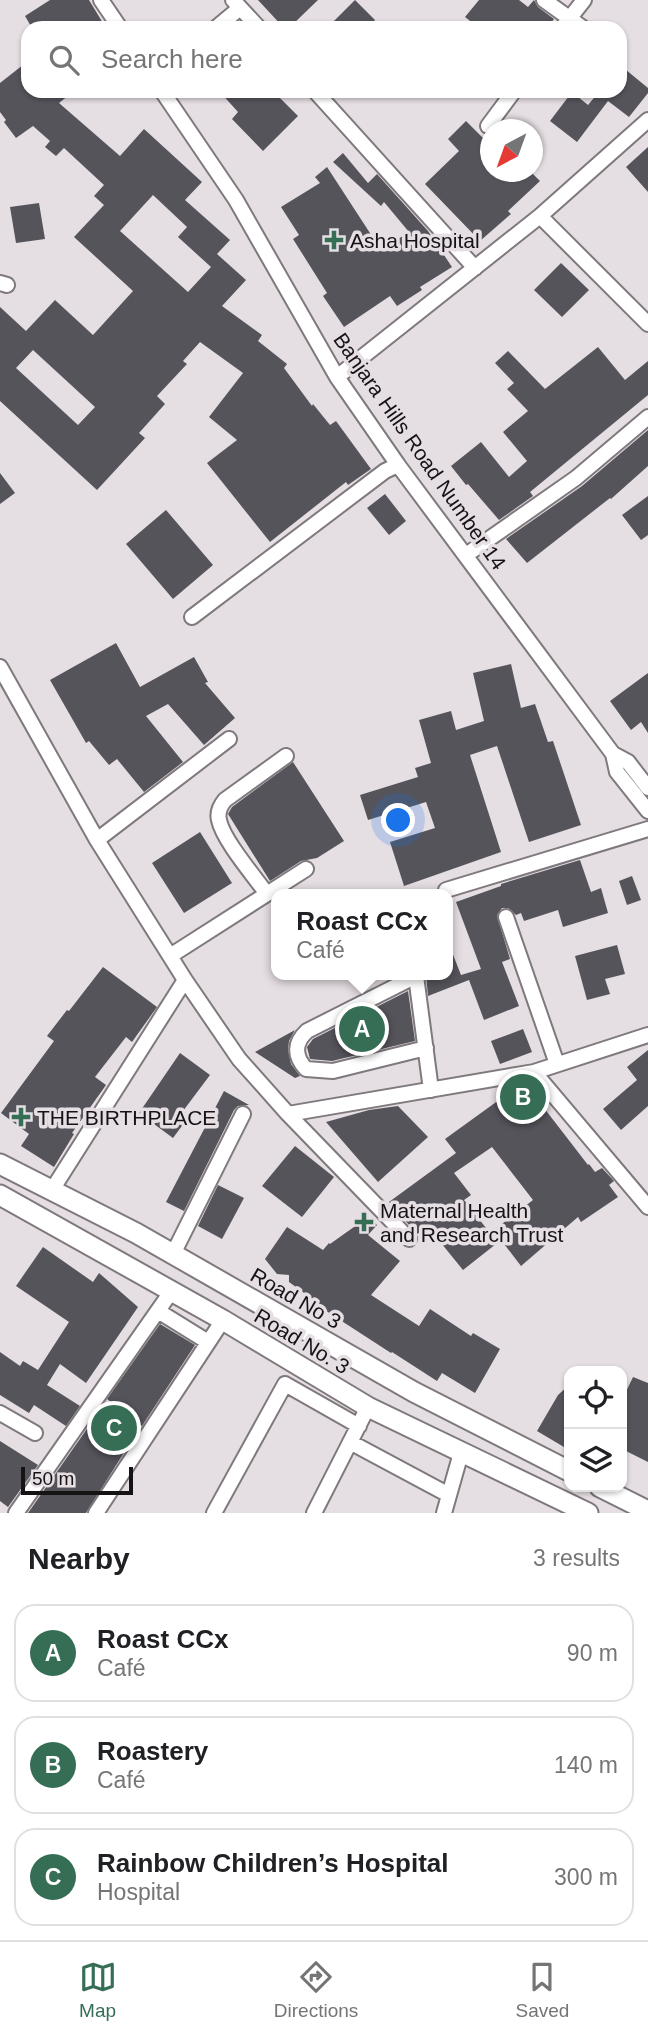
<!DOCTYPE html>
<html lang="en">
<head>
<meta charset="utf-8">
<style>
  :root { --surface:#fff; --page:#f2f2f2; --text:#202124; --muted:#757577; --line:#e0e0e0; --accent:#366e55 }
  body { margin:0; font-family:Helvetica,sans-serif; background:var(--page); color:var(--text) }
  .controls { position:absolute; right:21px; bottom:21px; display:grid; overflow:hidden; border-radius:14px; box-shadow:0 2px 5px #0004 }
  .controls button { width:63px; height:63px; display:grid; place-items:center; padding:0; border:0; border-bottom:2px solid var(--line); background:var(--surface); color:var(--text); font:35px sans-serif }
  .compass { position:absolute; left:480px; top:119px; width:63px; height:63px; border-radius:50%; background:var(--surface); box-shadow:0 2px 5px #0004; rotate:221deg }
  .scale { position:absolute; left:21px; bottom:18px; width:112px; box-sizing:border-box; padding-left:7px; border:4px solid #161315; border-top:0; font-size:19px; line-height:24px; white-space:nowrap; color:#161315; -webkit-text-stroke:5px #e5dee3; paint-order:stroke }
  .you { position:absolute; left:399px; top:821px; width:24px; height:24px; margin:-18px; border:5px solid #fff; border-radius:50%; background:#1a73e8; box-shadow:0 0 0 10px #1a73e833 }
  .badge { display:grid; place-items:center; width:46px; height:46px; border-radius:50%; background:var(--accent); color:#fff; font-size:23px; font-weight:700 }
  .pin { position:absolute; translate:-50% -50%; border:4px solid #fff; box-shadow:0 2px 7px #0006 }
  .popup { position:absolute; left:271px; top:889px; width:182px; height:91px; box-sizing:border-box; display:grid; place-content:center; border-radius:14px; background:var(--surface); filter:drop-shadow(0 2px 5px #0005); font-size:23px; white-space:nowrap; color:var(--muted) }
  .popup b { font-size:26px; color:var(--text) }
  .popup::after { content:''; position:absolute; left:50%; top:100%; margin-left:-14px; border:14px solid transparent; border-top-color:var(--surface) }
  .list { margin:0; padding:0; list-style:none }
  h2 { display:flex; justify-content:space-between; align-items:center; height:91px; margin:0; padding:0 28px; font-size:30px }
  h2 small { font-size:23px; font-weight:400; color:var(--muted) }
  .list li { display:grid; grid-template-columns:46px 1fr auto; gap:21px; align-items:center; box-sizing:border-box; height:98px; margin:0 14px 14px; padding:0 14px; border:2px solid var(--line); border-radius:21px }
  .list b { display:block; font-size:26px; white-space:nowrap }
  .list p { margin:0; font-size:23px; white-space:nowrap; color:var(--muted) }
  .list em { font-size:23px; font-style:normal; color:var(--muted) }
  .icon { flex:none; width:38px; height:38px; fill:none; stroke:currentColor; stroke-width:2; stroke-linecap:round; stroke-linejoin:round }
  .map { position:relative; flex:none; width:648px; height:1513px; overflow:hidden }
  .search { position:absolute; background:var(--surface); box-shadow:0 2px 5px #0004; left:21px; right:21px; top:21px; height:77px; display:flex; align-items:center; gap:18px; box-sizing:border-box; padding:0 24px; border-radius:21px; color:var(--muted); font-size:26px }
  .sheet { height:427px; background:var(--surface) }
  nav { display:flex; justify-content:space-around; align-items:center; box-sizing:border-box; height:98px; border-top:2px solid var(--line); background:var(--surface); font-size:19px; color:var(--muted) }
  nav a { display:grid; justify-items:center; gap:4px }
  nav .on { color:var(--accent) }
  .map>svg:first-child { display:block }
  .building { fill:#56545b; fill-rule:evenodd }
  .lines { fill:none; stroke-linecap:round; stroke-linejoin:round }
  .minor-casing { stroke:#7f787d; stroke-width:18 }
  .major-casing { stroke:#7f787d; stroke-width:23 }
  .minor { stroke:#fff; stroke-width:14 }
  .major { stroke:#fff; stroke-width:19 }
  .poi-dot { fill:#366e55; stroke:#e5dee3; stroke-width:2.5 }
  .labels { text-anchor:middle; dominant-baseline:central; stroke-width:7; stroke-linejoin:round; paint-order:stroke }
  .poi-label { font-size:21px; fill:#161315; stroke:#e5dee3; text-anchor:start }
  .street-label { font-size:21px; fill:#161315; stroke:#e5dee3 }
</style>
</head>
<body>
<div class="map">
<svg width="648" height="1513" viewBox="0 0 648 1513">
  <rect width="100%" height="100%" fill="#e5dee3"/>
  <!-- building -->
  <path class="building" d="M50,0H89L106,28H32L25,16Z
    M258,0H318L289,28H284Z
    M355,0L375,20L367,28H327Z
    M479,0H519L528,7L534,0L538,7L554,19L547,28H479L465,17Z
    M28,61V91H74L59,103L120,156L144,129L202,182L185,200L230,240L217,254L246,280L222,306L262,335L258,341L287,364L284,368L312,406L313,404L330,425L336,421L371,469L348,485L346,482L270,542L207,463L237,440L209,417L243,373L200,342L183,361L187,364L157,396L165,404L139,433L145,438L97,490L0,401V307L26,331L55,300L93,335L133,291L74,237L104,205L94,196L104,185L64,148L56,156L45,147L50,141L33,126L16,138L4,122L6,120L0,112V83ZM153,195L187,227L178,237L211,267L188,292L120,231ZM33,350L95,407L78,425L16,368Z
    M620,65L648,88V93L629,117L608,101L577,142L550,121L572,92L588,105L598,93L596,91H620Z
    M219,91H273L298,116L263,151L232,119L238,112Z
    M466,121L491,146V172H531L540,181L508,211L511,214L480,241L425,184L459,151L448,139Z
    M648,147V192L626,167Z
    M343,153L368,183L377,174L428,231L452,267L420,287L422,290L397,306L390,296L344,327L323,296L327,293L293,239L299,235L281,207L320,183L315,177L327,167L381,250L409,232L384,202L381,206L333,162Z
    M39,203L45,239L16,243L10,207Z
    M561,263L589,290L562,317L534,290Z
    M598,347L625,380L648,361V395L530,492L533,496L499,520L468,484L466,485L451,466L481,442L509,477L527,461L503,432L528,411L507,389L514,383L495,363L508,351L545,389Z
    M648,430V466L611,499L610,498L527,563L506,539L582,486Z
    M0,473L15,493L0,504Z
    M385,494L406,521L389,535L367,508Z
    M648,496V535L641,540L622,515Z
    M166,510L213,565L173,599L126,544Z
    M116,643L140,687L194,657L208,682L205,683L235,718L204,745L168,704L146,716L183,762L144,792L117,759L109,765L89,741L86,743L50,680Z
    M511,664L521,708L535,704L548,742L553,741L581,825L529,842L497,746L470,755L501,852L404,886L390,842L435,828L426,802L368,820L360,795L418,777L415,768L431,763L419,720L451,711L456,730L484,721L473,673Z
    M648,673V733L641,722L631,730L610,701Z
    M293,762L344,841L317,858L301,861L270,881L228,814L232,807Z
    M200,832L232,883L184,913L152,863Z
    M580,860L591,892L601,888L608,913L563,927L558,910L524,921L521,913L516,915L508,908H502L497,915L510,959L502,962L519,1006L484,1020L469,980L428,996L426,975H448V942L461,975L481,969L456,902L501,886V884Z
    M632,876L641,900L627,905L619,881Z
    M617,945L625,974L605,979L610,994L587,1000L575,956Z
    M103,967L157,1007L132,1042L126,1037L95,1077L106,1085L72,1133L74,1134L54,1167L21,1146L29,1134L1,1113L54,1041L47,1036L67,1010L69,1011Z
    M408,991L415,1041L332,1061L310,1059L307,1047L313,1039Z
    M523,1029L532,1052L500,1064L491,1041Z
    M295,1030L289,1041L288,1050L291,1064L300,1076L295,1078L255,1052Z
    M648,1050V1106L621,1130L603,1109L637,1080L627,1067Z
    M180,1053L210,1075L183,1111L190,1115L173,1138L139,1113Z
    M529,1083L547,1106L544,1108L588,1165L589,1164L595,1172L602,1168L614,1181L609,1185L618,1197L581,1222L578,1217L521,1266L501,1240L463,1270L428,1227L417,1234L389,1202L456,1153L445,1139L521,1084ZM492,1147L533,1200L490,1233L464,1200L471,1195L454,1173Z
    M224,1091L249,1105L238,1106L234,1110L184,1211L166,1202Z
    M398,1106L428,1137L378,1182L326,1122L369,1110Z
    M295,1146L334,1177L302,1217L262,1186Z
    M218,1185L244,1198L222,1239L198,1226Z
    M368,1217L377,1225L368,1235L400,1261L371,1295L419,1326L430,1309L471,1336L473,1333L500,1349L475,1393L442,1373L437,1381L392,1352L391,1353L317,1305L318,1303L289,1282V1275L277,1274L265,1259L287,1227L323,1250L329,1243L330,1244Z
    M43,1247L93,1282L99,1273L138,1307L86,1383L60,1364L47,1385L80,1406L66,1426L34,1405L29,1413L0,1395V1352L20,1366L23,1361L38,1370L69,1322L16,1286Z
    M160,1324L195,1345L142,1426L107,1399Z
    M633,1377L648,1383V1462L622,1449V1400Z
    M569,1385V1450L537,1431L558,1395Z
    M96,1416L132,1440L86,1513H28Z
    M0,1441L38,1465L8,1507L0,1501Z"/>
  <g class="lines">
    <defs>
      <path id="minor" d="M101,0L120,28
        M233,0L259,28
        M544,0L583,28
        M216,28L240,8
        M562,28L584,0
        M162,91L236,200L337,377L398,465L613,754L628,762L648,788
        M315,91L475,268
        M488,126L514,91
        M540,216L648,324
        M0,283L7,285
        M337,377L540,216L648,120
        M466,555L576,478L648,417
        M192,617L385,471L398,465
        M0,667L97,840L185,980L239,1059L288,1114L409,1239
        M613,754L617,772L648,811
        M97,840L229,739
        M446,890L648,829
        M267,894C254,876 223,840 219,820C217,812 220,806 225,800L286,756
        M506,917L557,1064
        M170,956L306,869
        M426,1048L333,1071L306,1069C294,1056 294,1043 307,1031L416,976L431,1090
        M534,1072L648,1207
        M288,1114L534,1072L648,1035
        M52,1190L185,980
        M173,1254L243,1114
        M158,1311L208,1342
        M0,1413L35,1433
        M350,1442L449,1495
        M16,1513L171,1292
        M96,1513L223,1320
        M214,1513L285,1384L359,1426
        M314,1513L368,1407
        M444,1513L461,1453"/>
      <path id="major" d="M0,1164L136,1233L414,1392L569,1471
        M0,1195L223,1320L368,1407L588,1513
        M600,1487L648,1511"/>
    </defs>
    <!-- minor casing -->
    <use href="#minor" class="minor-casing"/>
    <!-- major casing -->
    <use href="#major" class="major-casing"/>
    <!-- minor -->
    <use href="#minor" class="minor"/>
    <!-- major -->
    <use href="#major" class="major"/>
  </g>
  <!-- markers -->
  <g class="poi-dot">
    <path d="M330.5 229.5h7v7h7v7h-7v7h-7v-7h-7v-7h7z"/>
    <path d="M17.5 1106.5h7v7h7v7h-7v7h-7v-7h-7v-7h7z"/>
    <path d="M360.5 1211.5h7v7h7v7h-7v7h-7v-7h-7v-7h7z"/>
  </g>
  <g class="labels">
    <!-- poi labels -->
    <g class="poi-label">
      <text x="350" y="240">Asha Hospital</text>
      <text x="37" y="1117">THE BIRTHPLACE</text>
      <text x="380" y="1210">Maternal Health<tspan x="380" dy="24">and Research Trust</tspan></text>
    </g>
    <!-- street labels -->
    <g class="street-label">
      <text transform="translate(420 451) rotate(55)">Banjara Hills Road Number 14</text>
      <text transform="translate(296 1298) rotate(30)">Road No 3</text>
      <text transform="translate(302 1341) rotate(31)">Road No. 3</text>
    </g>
  </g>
</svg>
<div class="controls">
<button><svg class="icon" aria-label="locate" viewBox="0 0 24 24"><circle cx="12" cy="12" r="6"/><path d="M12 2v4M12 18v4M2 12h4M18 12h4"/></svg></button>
<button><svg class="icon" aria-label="layers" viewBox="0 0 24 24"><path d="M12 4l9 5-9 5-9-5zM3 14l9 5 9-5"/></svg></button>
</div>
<svg class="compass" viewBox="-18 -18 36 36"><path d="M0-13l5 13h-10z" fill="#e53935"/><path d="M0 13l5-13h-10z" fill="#757577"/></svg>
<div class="scale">50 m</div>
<div class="you"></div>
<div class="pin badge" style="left:362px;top:1029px">A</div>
<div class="popup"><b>Roast CCx</b>Café</div>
<div class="pin badge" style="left:523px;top:1097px">B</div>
<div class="pin badge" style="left:114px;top:1428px">C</div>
<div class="search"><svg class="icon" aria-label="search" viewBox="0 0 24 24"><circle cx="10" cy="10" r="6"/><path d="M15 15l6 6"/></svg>Search here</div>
</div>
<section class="sheet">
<h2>Nearby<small>3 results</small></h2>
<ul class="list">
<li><span class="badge">A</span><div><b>Roast CCx</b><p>Café</p></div><em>90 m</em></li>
<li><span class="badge">B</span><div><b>Roastery</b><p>Café</p></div><em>140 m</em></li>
<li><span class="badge">C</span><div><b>Rainbow Children’s Hospital</b><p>Hospital</p></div><em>300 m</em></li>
</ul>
</section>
<nav>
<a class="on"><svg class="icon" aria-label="map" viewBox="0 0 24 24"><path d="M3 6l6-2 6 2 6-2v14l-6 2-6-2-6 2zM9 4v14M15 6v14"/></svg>Map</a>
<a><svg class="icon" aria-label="directions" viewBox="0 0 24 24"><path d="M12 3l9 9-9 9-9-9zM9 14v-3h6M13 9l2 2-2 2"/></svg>Directions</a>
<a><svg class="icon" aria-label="saved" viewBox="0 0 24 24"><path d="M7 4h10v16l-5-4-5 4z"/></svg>Saved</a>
</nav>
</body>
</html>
